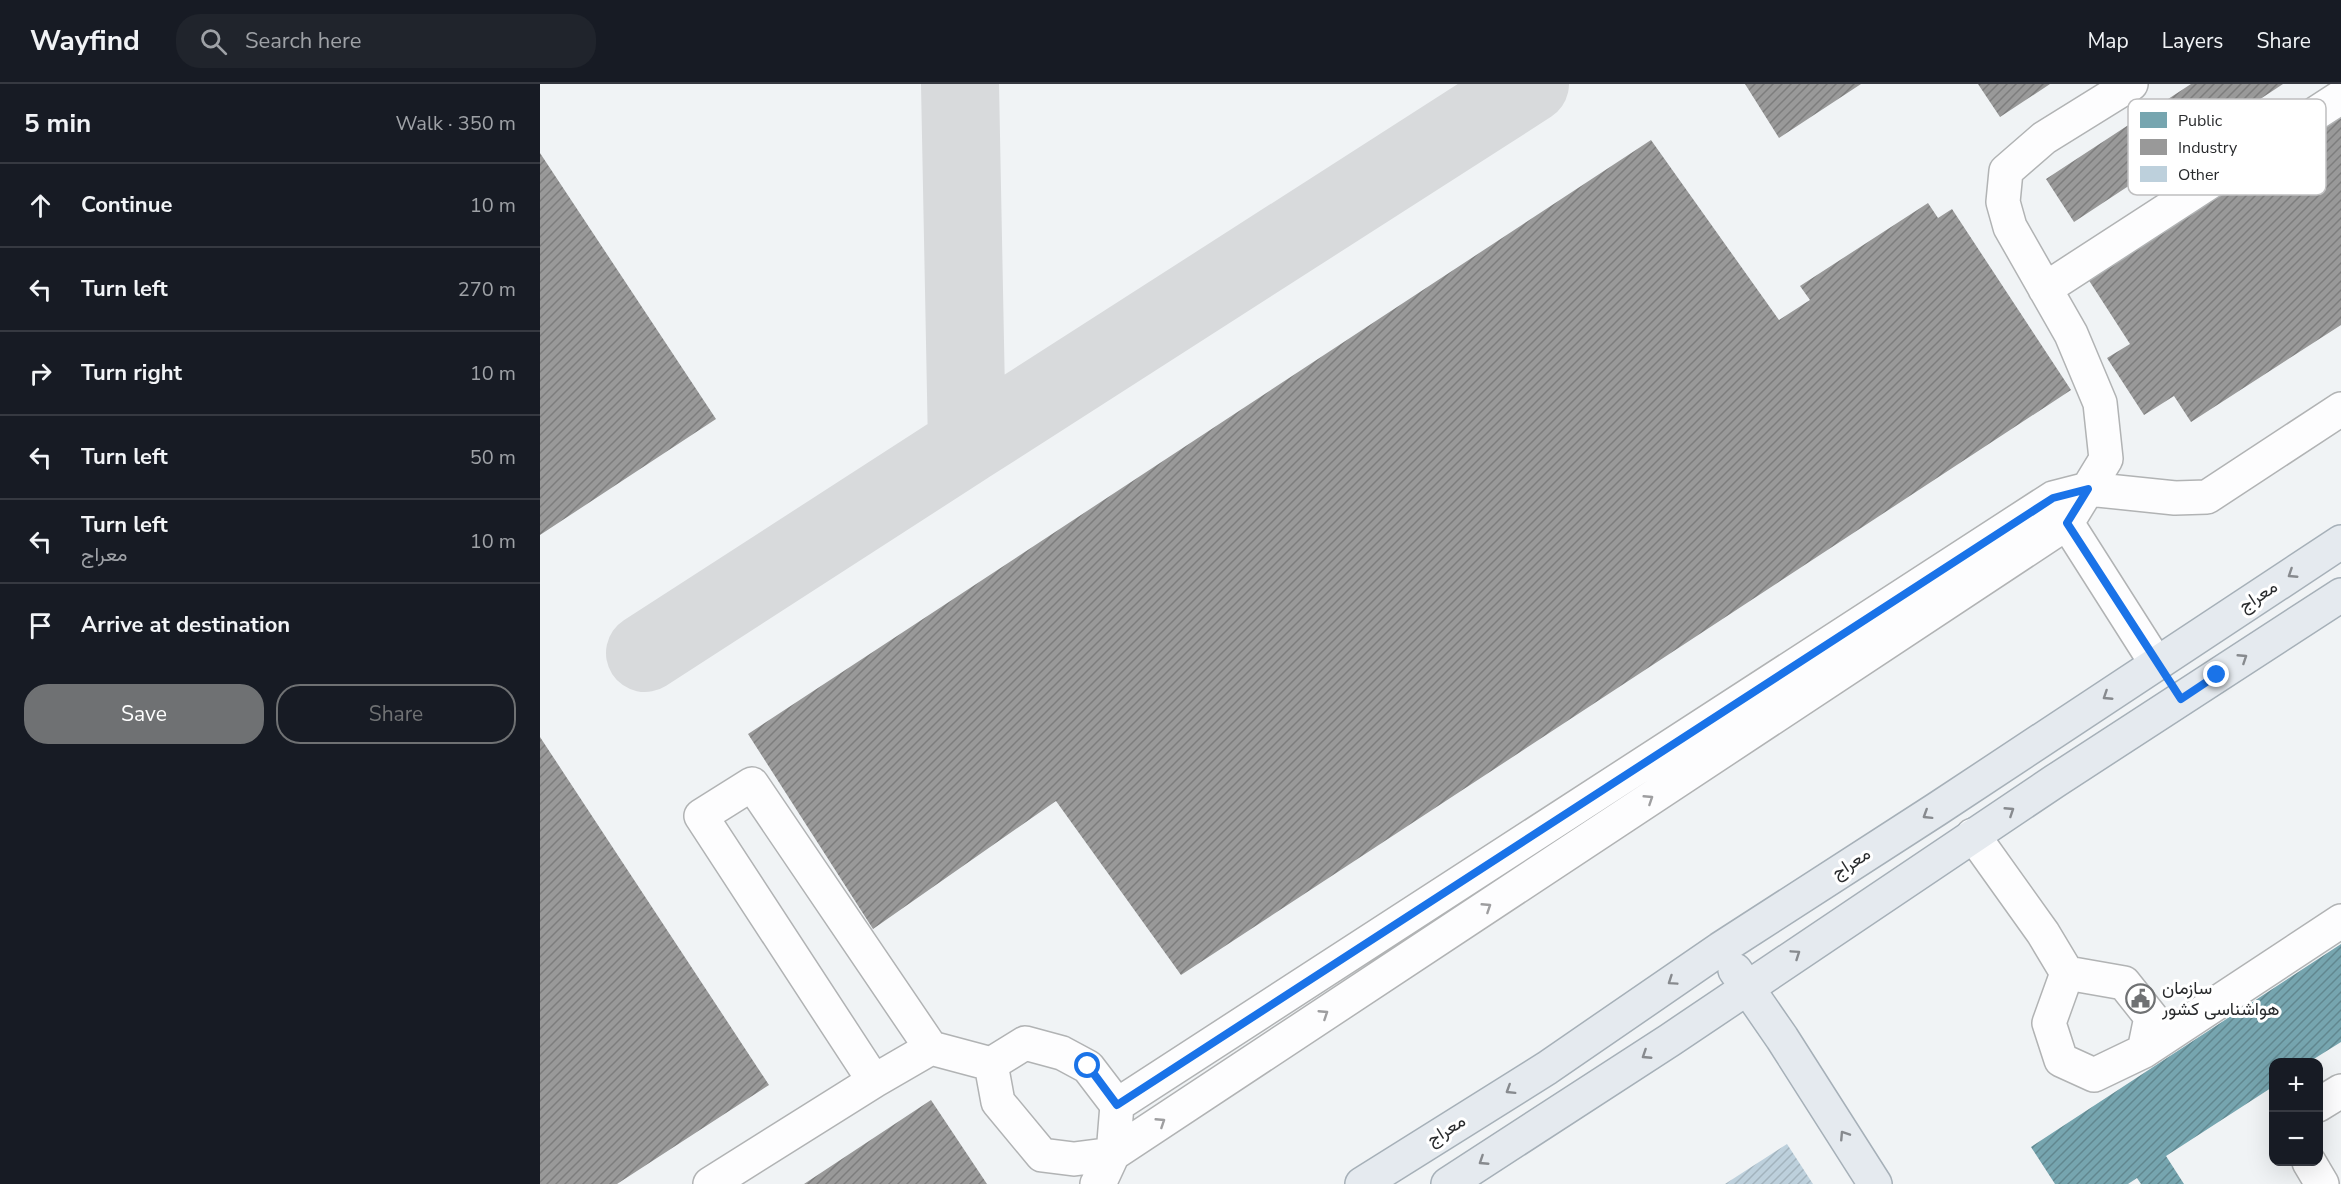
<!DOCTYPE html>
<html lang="en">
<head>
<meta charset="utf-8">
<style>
  :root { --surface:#171b24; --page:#20242c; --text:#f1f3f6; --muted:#9ea1a6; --line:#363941; --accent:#6f7173 }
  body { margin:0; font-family:"Nunito Sans",Vazirmatn,sans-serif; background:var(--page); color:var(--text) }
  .controls { position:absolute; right:18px; bottom:18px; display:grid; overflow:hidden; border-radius:12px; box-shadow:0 6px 24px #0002 }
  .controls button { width:54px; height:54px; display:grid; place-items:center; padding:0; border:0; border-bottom:2px solid var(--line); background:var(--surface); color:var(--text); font:30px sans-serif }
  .stop { position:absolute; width:18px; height:18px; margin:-14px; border:4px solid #1a73e8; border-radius:50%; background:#fff }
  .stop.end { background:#1a73e8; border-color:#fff; box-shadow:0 2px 6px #0008 }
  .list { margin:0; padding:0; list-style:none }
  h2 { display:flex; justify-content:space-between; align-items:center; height:78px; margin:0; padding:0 24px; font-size:26px }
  h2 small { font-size:20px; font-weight:400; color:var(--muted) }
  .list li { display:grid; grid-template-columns:39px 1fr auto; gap:18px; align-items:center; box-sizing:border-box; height:84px; padding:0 24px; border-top:2px solid var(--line) }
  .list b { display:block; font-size:22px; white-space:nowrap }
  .list p { margin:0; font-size:20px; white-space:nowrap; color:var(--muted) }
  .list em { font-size:20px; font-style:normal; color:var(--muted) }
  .actions { display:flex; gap:12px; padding:18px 24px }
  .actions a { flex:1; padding:14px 0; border:2px solid var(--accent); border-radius:24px; text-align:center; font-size:21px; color:var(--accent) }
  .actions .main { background:var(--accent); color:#fff }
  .icon { flex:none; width:33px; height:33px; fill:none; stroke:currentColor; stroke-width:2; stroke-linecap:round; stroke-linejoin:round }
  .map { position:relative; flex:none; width:1801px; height:1100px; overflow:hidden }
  header { display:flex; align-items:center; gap:36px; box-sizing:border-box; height:84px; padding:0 30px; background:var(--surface); border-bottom:2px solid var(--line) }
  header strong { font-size:28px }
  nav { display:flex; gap:33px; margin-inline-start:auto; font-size:21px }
  .search { width:420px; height:54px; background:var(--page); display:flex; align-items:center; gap:15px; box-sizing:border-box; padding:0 21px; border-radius:24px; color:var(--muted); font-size:22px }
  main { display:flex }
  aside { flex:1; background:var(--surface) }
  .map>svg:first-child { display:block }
  .public { fill:url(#public-hatch) }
  .industry { fill:url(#industry-hatch) }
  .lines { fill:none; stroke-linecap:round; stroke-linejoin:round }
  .taxiway { stroke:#d8dadc; stroke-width:78 }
  .building { fill:url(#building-hatch) }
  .minor-casing { stroke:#b1b3b4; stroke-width:36 }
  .major-casing { stroke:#a6b0b8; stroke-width:36 }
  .minor { stroke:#fdfdfe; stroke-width:33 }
  .major { stroke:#e5eaef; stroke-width:33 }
  .oneway { stroke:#878a8e }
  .oneway2 { stroke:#9e9ea0 }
  .route { stroke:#1a73e8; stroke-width:8 }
  .labels { text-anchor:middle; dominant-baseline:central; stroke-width:6; stroke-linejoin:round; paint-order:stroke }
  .street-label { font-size:18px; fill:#292b2d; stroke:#fff }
  .poi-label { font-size:18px; fill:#292b2d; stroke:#fff; text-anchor:start }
  .key { fill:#fff; stroke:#bfbfc0; stroke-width:1.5 }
  .key-label { font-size:16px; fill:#292b2d }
</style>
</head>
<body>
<header>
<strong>Wayfind</strong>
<div class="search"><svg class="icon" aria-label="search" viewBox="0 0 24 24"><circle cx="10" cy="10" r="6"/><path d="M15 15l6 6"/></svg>Search here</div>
<nav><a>Map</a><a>Layers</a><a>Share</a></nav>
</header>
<main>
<aside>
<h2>5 min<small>Walk · 350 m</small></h2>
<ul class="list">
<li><svg class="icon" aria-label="ahead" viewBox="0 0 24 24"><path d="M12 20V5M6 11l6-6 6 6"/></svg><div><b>Continue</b></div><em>10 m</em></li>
<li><svg class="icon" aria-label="left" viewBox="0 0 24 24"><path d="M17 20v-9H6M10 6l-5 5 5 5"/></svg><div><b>Turn left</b></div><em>270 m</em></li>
<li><svg class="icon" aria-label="right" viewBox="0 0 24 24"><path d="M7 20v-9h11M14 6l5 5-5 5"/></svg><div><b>Turn right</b></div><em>10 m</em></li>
<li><svg class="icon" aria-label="left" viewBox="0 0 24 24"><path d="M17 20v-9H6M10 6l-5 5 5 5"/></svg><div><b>Turn left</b></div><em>50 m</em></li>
<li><svg class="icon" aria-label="left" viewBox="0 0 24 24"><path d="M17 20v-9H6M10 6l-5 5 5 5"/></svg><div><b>Turn left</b><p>معراج</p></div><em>10 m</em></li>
<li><svg class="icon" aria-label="arrive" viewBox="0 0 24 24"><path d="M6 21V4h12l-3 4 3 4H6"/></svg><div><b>Arrive at destination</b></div></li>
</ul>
<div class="actions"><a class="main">Save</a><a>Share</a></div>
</aside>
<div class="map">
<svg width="1801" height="1100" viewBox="0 0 1801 1100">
  <defs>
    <pattern id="public-hatch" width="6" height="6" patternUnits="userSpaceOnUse" patternTransform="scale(1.5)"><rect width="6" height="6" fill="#76a5af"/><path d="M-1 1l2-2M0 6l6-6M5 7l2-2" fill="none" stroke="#61878f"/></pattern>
    <pattern id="industry-hatch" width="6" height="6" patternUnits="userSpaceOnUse" patternTransform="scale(1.5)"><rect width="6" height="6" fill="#999"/><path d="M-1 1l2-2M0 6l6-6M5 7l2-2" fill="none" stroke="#7d7d7d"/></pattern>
    <pattern id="building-hatch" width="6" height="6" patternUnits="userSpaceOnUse" patternTransform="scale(1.5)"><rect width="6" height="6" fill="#bdd0dc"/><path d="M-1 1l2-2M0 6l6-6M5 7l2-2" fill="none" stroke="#a2b3bd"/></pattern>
  </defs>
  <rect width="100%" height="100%" fill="#f0f3f5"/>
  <!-- public -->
  <path class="public" d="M1801,860V958L1769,978H1734V1002L1626,1072L1644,1100H1601L1597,1094L1588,1100H1515L1491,1063Z"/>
  <!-- industry -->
  <path class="industry" d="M1205,0H1321L1239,54Z
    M1438,0H1510L1460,33Z
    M1651,0H1743L1534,138L1506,95Z
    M1801,33V241L1651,338L1634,312L1604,331L1567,274L1590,260L1548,195Z
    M1111,56L1239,236L1270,216L1260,202L1388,119L1398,134L1412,125L1531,306L641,891L516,717L333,845L208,650Z
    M0,69L176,335L0,451Z
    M0,653L229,1001L77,1100H0Z
    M391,1016L447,1100H264Z"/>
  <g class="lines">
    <!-- taxiway -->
    <path class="taxiway" d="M427,361L990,0
      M105,569L427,361L420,0"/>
  </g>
  <!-- building -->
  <path class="building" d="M1247,1060L1273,1100H1185Z"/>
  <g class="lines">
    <defs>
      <path id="minor" d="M1505,205L1801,13
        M1527,439L1616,579
        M1433,751L1503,849L1527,889L1584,899L1611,933L1604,967L1554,991L1521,976L1509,939L1527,889
        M1604,967L1801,837
        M334,997L161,732L212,700L391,964
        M577,1021L1513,414L1548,405L1635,414L1667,413L1801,325
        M1778,1021L1801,1007
        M1769,1078L1782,1100
        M170,1100L334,997L391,964L451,980L485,959L522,969L548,983L577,1021L573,1070L534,1075L502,1071L458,1018L451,980
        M557,1100L560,1098L573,1070L1527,439L1566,375L1560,319L1531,250L1470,143L1463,118L1466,87L1504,54L1591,0"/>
      <path id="major" d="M1195,886L1242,954L1335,1100
        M822,1100L1007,984L1180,865L1397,725L1801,458
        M908,1100L1130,956L1515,697L1801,511"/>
    </defs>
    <!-- minor casing -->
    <use href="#minor" class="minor-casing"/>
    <!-- major casing -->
    <use href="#major" class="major-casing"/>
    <!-- minor -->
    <use href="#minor" class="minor"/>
    <!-- major -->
    <use href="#major" class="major"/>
  </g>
  <!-- one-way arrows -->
  <defs><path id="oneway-chevron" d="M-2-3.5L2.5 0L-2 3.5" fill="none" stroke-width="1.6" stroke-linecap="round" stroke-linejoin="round" transform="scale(1.5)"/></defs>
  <g class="oneway">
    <use href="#oneway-chevron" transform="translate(1752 490) rotate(147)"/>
    <use href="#oneway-chevron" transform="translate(1703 574) rotate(-33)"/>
    <use href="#oneway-chevron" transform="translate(1567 612) rotate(147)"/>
    <use href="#oneway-chevron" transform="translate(1470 727) rotate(-33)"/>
    <use href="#oneway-chevron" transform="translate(1387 731) rotate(148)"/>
    <use href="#oneway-chevron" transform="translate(1256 870) rotate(-34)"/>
    <use href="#oneway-chevron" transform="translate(1132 897) rotate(146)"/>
    <use href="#oneway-chevron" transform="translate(1106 971) rotate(147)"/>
    <use href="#oneway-chevron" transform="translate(970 1006) rotate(148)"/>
    <use href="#oneway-chevron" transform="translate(1304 1051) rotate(-123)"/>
    <use href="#oneway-chevron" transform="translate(943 1077) rotate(147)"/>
  </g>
  <g class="oneway2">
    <use href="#oneway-chevron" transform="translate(1109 715) rotate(-33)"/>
    <use href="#oneway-chevron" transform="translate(947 823) rotate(-33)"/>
    <use href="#oneway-chevron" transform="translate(784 930) rotate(-33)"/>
    <use href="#oneway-chevron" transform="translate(621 1038) rotate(-33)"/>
  </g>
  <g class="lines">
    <!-- route -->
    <path class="route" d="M548,982L577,1021L1513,414L1548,405L1527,439L1641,615L1677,591"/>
  </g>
  <!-- icons -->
  <defs>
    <symbol id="civic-ring" viewBox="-11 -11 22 22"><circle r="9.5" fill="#fff" stroke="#6f7173" stroke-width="1.5"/><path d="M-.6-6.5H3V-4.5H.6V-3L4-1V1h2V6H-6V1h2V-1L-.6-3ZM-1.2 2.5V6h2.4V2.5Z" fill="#6f7173"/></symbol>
  </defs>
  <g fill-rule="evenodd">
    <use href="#civic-ring" x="1584" y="898" width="33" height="33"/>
  </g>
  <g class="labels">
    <!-- street labels -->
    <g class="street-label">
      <text transform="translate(1718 512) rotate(-33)">معراج</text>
      <text transform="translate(1311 779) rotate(-33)">معراج</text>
      <text transform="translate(906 1046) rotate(-32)">معراج</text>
    </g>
    <!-- poi labels -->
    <g class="poi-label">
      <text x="1622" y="904">سازمان<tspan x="1622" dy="21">هواشناسی کشور</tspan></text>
    </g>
  </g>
  <!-- legend -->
  <rect x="1588" y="15" width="198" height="96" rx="9" class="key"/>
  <rect x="1600" y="28" width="27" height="16" fill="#76a5af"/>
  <rect x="1600" y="55" width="27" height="16" fill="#999"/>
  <rect x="1600" y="82" width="27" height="16" fill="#bdd0dc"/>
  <g class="key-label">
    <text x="1638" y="42">Public</text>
    <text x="1638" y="69">Industry</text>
    <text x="1638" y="96">Other</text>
  </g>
</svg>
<div class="controls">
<button>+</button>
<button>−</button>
</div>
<div class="stop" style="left:548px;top:982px"></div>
<div class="stop end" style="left:1677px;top:591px"></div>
</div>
</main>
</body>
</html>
